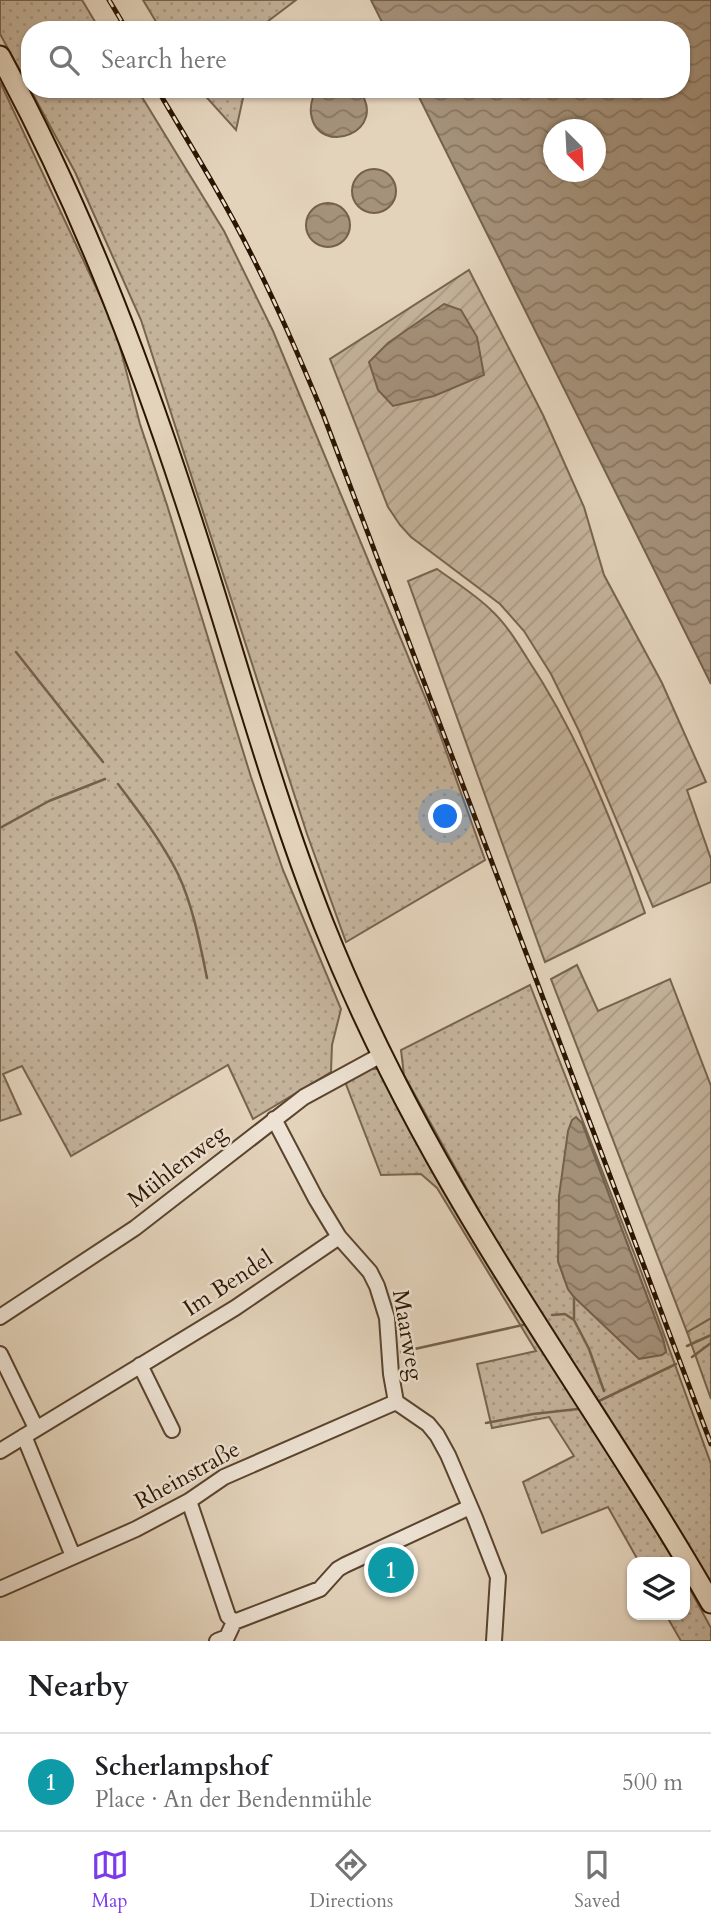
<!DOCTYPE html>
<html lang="en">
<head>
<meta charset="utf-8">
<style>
  :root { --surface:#fff; --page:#f2f2f2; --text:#202124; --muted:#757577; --line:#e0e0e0; --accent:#7c3aed }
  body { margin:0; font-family:Cardo,serif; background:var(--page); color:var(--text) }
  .controls { position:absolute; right:21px; bottom:21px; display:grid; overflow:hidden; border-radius:14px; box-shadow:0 2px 5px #0004 }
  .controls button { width:63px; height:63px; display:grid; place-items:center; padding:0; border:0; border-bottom:2px solid var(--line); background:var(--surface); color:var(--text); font:35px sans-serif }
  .compass { position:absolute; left:543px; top:119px; width:63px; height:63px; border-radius:50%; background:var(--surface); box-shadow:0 2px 5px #0004; rotate:156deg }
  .you { position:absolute; left:446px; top:817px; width:24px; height:24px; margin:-18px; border:5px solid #fff; border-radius:50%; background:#1a73e8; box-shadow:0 0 0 10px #1a73e833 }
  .badge { display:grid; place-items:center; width:46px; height:46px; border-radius:50%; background:var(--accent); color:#fff; font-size:23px; font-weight:700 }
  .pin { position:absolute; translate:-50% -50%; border:4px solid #fff; box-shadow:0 2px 7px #0006 }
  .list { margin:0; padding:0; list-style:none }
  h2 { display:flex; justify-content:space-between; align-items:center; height:91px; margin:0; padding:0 28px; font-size:30px }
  h2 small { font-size:23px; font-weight:400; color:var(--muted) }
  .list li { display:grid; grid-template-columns:46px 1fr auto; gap:21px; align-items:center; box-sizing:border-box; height:98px; padding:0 28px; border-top:2px solid var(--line) }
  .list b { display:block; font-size:26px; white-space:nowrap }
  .list p { margin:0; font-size:23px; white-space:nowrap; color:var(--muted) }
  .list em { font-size:23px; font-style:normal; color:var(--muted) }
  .icon { flex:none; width:38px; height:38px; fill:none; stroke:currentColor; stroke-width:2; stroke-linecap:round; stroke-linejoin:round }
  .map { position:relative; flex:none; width:711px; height:1641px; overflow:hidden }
  .search { position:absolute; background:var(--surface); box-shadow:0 2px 5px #0004; left:21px; right:21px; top:21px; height:77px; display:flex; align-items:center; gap:18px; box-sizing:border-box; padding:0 24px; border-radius:28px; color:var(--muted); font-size:26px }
  .sheet { height:189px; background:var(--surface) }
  nav { display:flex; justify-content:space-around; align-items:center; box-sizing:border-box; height:98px; border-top:2px solid var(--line); background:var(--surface); font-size:19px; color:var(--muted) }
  nav a { display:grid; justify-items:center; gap:4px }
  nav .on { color:var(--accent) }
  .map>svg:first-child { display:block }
  .grass { fill:url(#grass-dots); stroke:#78644e; stroke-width:2; fill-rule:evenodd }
  .garden { fill:url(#garden-furrows); stroke:#78644e; stroke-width:2 }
  .water { fill:url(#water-waves); stroke:#75604a; stroke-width:2; fill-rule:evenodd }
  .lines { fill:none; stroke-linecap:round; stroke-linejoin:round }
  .stream { stroke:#75604a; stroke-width:2.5 }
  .minor-casing { stroke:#5a442f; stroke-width:18 }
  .major-casing { stroke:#2c1500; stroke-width:23 }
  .minor { stroke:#ede2d3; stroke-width:14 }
  .major { stroke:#e3d3bb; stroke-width:19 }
  .rail-casing { stroke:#2c1500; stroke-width:5 }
  .rail { stroke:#ede2d3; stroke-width:2.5; stroke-dasharray:8; stroke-linecap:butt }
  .labels { text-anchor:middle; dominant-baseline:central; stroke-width:5; stroke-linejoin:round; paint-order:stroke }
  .street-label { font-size:23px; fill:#2c1500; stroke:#ede2d3 }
</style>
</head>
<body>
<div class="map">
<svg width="711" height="1641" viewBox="0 0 711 1641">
  <defs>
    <pattern id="grass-dots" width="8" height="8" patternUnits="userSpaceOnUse" patternTransform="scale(1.75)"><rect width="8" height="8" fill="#c4b39b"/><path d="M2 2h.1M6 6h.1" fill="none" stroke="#a99984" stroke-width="1.8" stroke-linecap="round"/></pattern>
    <pattern id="garden-furrows" width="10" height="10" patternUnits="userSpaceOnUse" patternTransform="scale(1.75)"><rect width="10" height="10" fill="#c4b39b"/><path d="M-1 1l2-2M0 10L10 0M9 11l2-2" fill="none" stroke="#a99984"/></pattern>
    <pattern id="water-waves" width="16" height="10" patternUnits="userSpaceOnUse" patternTransform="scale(1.75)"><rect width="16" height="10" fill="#a5927b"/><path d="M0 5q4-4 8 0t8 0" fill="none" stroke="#877662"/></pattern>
  </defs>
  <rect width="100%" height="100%" fill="#e3d3bb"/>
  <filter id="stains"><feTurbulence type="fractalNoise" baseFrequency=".00286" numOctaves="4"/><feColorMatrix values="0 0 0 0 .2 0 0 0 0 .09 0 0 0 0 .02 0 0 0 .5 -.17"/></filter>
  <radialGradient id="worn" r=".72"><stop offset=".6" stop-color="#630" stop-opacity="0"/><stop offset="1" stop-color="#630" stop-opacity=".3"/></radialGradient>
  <!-- grass -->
  <path class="grass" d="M0,0H82L100,30H30V89L0,34Z
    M143,0H296L263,25L262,30H161Z
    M0,82L115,328L140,424L167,505L251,777L283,870L341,1009L332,1045L331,1072L253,1119L228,1065L71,1156L22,1066L3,1074L21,1114L0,1121Z
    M30,89H137L224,231L273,331L437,726L485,860L346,942L307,834L141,320L75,172Z
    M199,89H245L236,130Z
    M530,985L641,1271L711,1464V1586L640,1468L494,1238L404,1075L401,1050ZM582,1123L663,1339L666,1352L574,1297L568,1289L558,1261Z
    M369,1069H381L546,1353L675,1562H639L608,1507L542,1533L523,1482L574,1456L549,1417L492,1428L477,1364L536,1351L437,1188L421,1174L381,1175L344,1079Z
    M711,1318V1399L687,1332Z
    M685,1580L711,1628V1641H681L666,1615H685Z"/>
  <!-- garden -->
  <path class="garden" d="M469,270L543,415L584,507L604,575L662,683L706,782L687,790L711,859V882L653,907L579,731L551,674L524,631L500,604L411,537L400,525L388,507L330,359Z
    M437,569C455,582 476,595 492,611C506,624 517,642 527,658C579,736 614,825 645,913L545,962L408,581Z
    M577,965L598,1011L670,979L711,1086V1318L687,1332L551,979Z"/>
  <!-- water -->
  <path class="water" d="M371,0H711V684L415,89H681V30H386ZM554,130H596V172H554Z
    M319,89H358C392,131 318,159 311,114C310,105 312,96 319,89Z
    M352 191a22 22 0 1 1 44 0a22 22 0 1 1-44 0Z
    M306 225a22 22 0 1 1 44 0a22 22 0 1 1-44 0Z
    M444,304L461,310L477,337L484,375L434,396L393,406L378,390L369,362L388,343Z
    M576,1117L582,1123L663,1339L666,1352L662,1355L639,1359L574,1297L568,1289L558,1261L559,1196L568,1131L572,1120Z"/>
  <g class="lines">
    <!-- stream -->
    <path class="stream" d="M16,652L103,762
      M118,784C140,813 162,842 178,874C193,906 200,944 207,978
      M0,828L49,801L105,779
      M574,1297V1320L589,1349L604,1391
      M552,1315L565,1314L574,1320
      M687,1346L711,1335
      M401,1352L523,1325
      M692,1357L711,1343
      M599,1401L676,1364
      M486,1423L533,1414L578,1409"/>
    <defs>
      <path id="minor" d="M274,1119L316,1199L339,1237L370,1272L377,1286L387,1318L391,1374L396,1402L428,1424L437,1435L448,1455L475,1518L498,1577L494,1641
        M0,1317L135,1228L304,1097L383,1054
        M0,1354L36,1428
        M140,1365L172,1430
        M24,1436L73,1556
        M0,1451L235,1308L339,1237
        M189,1501L228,1616L234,1622L320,1589L338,1569L345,1565L470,1507
        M0,1589L136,1529L189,1501L224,1477L396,1402
        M217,1641L227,1637L234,1622"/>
      <path id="major" d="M0,56C77,198 135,347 185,500C232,641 269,786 324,925C368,1035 426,1145 488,1246C561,1366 641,1481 711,1603"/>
    </defs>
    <!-- minor casing -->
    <use href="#minor" class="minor-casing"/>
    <!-- major casing -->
    <use href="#major" class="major-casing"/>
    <!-- minor -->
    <use href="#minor" class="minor"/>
    <!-- major -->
    <use href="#major" class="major"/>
    <defs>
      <path id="rail" d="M109,0L127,30
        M157,89C191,146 226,203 255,262C280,312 302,363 323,414L711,1444"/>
    </defs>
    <!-- rail casing -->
    <use href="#rail" class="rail-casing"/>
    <!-- rail -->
    <use href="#rail" class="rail"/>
  </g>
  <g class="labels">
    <!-- street labels -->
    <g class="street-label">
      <text transform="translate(177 1166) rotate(-38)">Mühlenweg</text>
      <text transform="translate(228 1283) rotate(-33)">Im Bendel</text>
      <text transform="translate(408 1335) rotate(80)">Maarweg</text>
      <text transform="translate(187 1475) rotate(-29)">Rheinstraße</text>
    </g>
  </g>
  <rect width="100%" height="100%" filter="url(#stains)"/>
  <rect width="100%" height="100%" fill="url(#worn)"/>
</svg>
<div class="controls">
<button><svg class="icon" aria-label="layers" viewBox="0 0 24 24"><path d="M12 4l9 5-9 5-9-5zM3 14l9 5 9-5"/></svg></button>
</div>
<svg class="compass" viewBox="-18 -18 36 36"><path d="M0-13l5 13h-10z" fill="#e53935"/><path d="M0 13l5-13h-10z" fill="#757577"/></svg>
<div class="you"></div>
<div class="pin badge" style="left:391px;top:1570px;background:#0f9aa8">1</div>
<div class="search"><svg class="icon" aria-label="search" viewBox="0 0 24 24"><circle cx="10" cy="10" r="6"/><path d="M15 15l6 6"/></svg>Search here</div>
</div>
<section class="sheet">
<h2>Nearby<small></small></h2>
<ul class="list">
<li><span class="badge" style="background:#0f9aa8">1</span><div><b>Scherlampshof</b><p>Place · An der Bendenmühle</p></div><em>500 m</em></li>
</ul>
</section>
<nav>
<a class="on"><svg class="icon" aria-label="map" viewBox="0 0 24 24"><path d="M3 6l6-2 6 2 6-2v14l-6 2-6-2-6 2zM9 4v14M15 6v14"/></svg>Map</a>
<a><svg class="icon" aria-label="directions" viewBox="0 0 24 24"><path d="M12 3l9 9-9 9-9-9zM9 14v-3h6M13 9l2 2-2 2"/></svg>Directions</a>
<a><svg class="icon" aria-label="saved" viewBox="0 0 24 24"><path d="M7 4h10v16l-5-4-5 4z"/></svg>Saved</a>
</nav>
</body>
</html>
